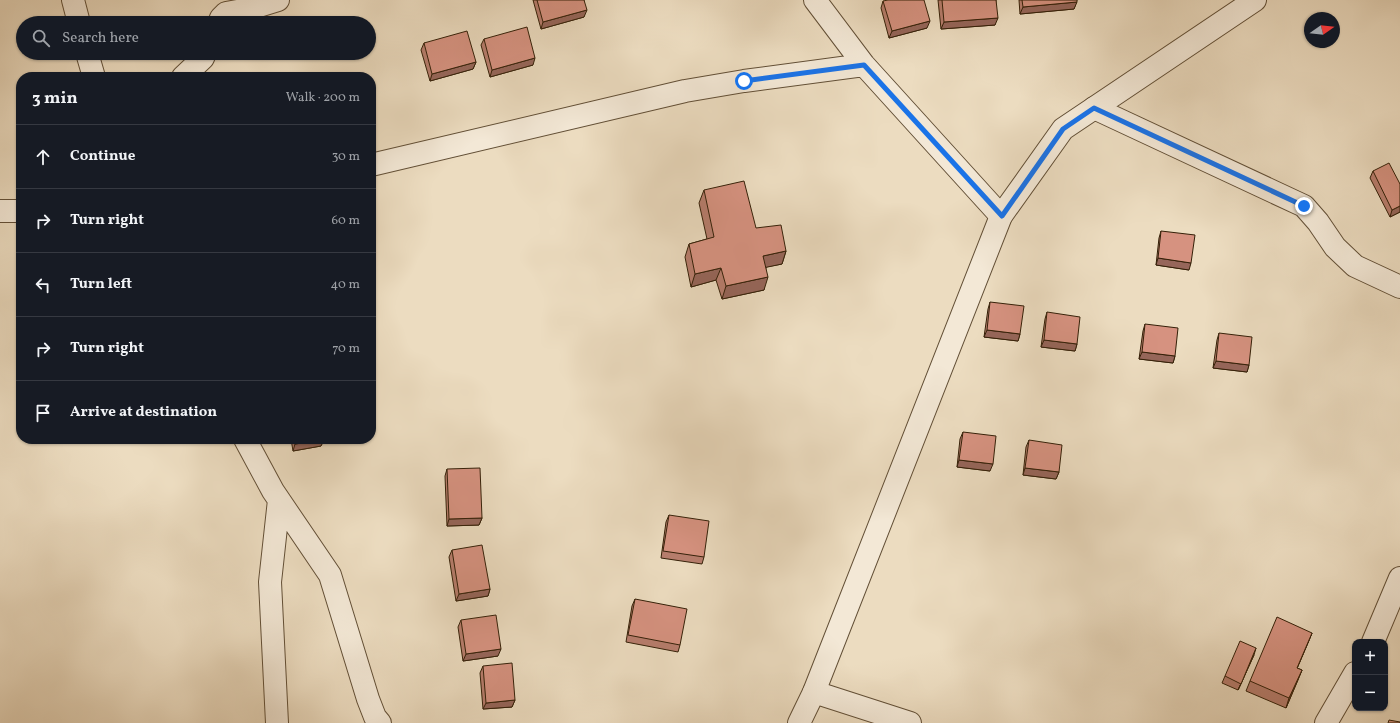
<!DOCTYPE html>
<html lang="en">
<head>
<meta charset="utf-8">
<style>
  :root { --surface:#171b24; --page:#20242c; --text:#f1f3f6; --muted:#9ea1a6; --line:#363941 }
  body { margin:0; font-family:Vollkorn,serif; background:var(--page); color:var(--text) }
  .controls { position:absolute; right:12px; bottom:12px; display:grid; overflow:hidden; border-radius:8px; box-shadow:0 1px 3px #0004 }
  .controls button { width:36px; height:36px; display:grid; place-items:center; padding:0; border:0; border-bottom:1px solid var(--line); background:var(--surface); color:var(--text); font:20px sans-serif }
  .compass { position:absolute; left:1304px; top:12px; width:36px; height:36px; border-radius:50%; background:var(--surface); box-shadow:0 1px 3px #0004; rotate:76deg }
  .stop { position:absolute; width:12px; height:12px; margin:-9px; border:3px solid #1a73e8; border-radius:50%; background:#fff }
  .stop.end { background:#1a73e8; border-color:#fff; box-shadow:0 1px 4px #0008 }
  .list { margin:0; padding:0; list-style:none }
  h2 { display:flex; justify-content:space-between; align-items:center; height:52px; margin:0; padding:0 16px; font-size:17px }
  h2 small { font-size:13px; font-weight:400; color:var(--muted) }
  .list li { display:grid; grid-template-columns:26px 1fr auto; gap:12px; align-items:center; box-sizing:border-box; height:64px; padding:0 16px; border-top:1px solid var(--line) }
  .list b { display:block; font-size:15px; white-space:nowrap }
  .list em { font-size:13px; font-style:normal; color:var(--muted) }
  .icon { flex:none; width:22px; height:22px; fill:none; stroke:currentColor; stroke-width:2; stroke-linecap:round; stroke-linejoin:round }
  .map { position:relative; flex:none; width:1400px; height:723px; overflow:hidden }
  .search { position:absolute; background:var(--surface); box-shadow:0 1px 3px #0004; left:16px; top:16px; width:360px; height:44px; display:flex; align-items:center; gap:10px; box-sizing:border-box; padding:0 14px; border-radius:22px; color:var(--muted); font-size:15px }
  .panel { position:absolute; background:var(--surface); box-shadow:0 1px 3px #0004; left:16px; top:72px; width:360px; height:372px; border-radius:16px }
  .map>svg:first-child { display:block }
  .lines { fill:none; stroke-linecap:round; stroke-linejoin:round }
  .minor-casing { stroke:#624f36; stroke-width:24 }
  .tertiary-casing { stroke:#624f36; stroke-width:24 }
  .minor { stroke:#f3e8d6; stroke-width:22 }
  .tertiary { stroke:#f3e8d6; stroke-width:22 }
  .wall { fill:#b87e6e; stroke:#342008 }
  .shaded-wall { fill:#96665a; stroke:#342008 }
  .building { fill:#d69280; stroke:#342008 }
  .route { stroke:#1a73e8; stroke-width:5 }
</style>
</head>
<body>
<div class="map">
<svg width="1400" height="723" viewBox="0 0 1400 723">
  <rect width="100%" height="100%" fill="#ecdcc0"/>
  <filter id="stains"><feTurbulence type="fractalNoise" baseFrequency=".005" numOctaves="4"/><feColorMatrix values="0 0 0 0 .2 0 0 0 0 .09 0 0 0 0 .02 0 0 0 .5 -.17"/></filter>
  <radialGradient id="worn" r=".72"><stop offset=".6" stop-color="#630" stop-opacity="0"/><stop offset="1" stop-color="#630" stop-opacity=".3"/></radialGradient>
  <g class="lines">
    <defs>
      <path id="minor" d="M73,0L79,23
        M815,0L864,65L1001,216
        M219,23L221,18L226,13L249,9L278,0
        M87,53L94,77
        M183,77L203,58L205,53
        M1094,108L1304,206L1318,222L1335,247L1355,266L1400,287
        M371,165L685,91L744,81L864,65
        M0,211H21
        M245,439L273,491L330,575L368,699L375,717L380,723
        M1373,642L1400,578
        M814,692L910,723
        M277,723L270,582L279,500
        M1326,723L1355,673"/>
      <path id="tertiary" d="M799,723L814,692L1001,216L1063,129L1255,0"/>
    </defs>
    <!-- minor casing -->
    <use href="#minor" class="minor-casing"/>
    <!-- tertiary casing -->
    <use href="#tertiary" class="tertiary-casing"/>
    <!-- minor -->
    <use href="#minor" class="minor"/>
    <!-- tertiary -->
    <use href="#tertiary" class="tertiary"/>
  </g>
  <!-- wall -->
  <path class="wall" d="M533,0H584V17L541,29Z
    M938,0H996L995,25L941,29Z
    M1019,0H1077L1074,9L1020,14Z
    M883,1L927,28L889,38L881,8Z
    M484,39L533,65L490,77L481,45Z
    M424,43L476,62L473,69L430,81L421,50Z
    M1373,171L1400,184V212L1390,217L1370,178Z
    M704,190L786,251L782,264L766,267L764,290L722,299L716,280L691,287L685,257L689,244L707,239L699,203Z
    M1161,231L1189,270L1156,265L1159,238Z
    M990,302L1020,334L1018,341L984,337L988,309Z
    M1047,312L1077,344L1075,351L1041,347L1045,319Z
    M1145,324L1175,356L1173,363L1139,359L1143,331Z
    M1219,333L1249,365L1247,372L1213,368L1217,340Z
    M963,432L990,471L957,467L960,439Z
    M291,439H324L321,446L293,451Z
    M1029,440L1059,472L1056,479L1023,475L1026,447Z
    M447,469L482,518L479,525L447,526L445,476Z
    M669,515L704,557L702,564L661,558L666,522Z
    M452,550L490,589L488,596L456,601L449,557Z
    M635,599L680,645L678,652L626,642L632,606Z
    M461,620L498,656L463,661L458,627Z
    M1312,633L1297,668L1302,670L1286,708L1246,691L1250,681Z
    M1254,655L1238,690L1222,683L1225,676Z
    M483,666L515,700L512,707L483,709L480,673Z"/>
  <!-- shaded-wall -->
  <path class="shaded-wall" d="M1077,2L1074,9L1020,14L1023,7Z
    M587,10L584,17L541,29L543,22Z
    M998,18L995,25L941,29L944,22Z
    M930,21L927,28L889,38L892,31Z
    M535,58L533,65L490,77L492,70Z
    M476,62L473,69L430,81L432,74Z
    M1400,206V212L1390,217L1392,210Z
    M786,251L782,264L758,269L763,256Z
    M1158,258L1191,263L1189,270L1156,265Z
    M721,268L716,280L691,287L695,274Z
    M768,277L764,290L722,299L726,286Z
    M987,330L1020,334L1018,341L984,337Z
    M1044,340L1077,344L1075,351L1041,347Z
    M1142,352L1175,356L1173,363L1139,359Z
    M1216,361L1249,365L1247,372L1213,368Z
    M324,440L321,446L293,451L295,444Z
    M959,460L993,464L990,471L957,467Z
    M1025,468L1059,472L1056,479L1023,475Z
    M482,518L479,525L447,526L449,519Z
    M490,589L488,596L456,601L459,594Z
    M1312,633L1308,643L1293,678L1297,668Z
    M1256,648L1254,655L1238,690L1241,684Z
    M501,649L498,656L463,661L466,654Z
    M1302,670L1298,680L1286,708L1289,698Z
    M515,700L512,707L483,709L486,703Z"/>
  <!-- building -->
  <path class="building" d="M537,0H584L587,10L543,22Z
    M888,0H924L930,21L892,31L883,1Z
    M942,0H996L998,18L944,22Z
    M1022,0H1077V2L1023,7Z
    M527,27L535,58L492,70L484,39Z
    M467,31L476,62L432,74L424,43Z
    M282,74V77H263Z
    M1389,163L1400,184V206L1392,210L1373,171Z
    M744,181L756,228L781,225L786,251L763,256L768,277L726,286L721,268L695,274L689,244L714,237L704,190Z
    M1161,231L1195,235L1191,263L1158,258Z
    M990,302L1024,306L1020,334L987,330Z
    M1047,312L1080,317L1077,344L1044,340Z
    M1145,324L1178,328L1175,356L1142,352Z
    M1219,333L1252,337L1249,365L1216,361Z
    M963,432L996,436L993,464L959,460Z
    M295,439H324V440L295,444Z
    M1029,440L1062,445L1059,472L1025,468Z
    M480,468L482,518L449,519L447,469Z
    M669,515L709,521L704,557L663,551Z
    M482,545L490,589L459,594L452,550Z
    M635,599L687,609L680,645L628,635Z
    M496,615L501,649L466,654L461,620Z
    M1277,617L1312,633L1297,668L1302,670L1289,698L1250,681Z
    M1240,641L1256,648L1241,684L1225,676Z
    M512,663L515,700L486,703L483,666Z
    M1389,720L1400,722V723H1388Z"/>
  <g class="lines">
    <!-- route -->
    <path class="route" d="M744,81L864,65L1002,216L1063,129L1094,108L1304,206"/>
  </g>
  <rect width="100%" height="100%" filter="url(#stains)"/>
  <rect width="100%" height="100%" fill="url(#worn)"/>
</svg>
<div class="controls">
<button>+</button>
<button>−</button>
</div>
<svg class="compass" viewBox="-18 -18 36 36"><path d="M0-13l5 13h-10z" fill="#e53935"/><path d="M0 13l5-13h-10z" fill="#9ea1a6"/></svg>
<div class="stop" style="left:744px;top:81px"></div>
<div class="stop end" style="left:1304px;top:206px"></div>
<div class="search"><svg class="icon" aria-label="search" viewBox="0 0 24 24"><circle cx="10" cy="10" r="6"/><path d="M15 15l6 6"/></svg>Search here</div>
<section class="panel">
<h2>3 min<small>Walk · 200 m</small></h2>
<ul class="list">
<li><svg class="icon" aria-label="ahead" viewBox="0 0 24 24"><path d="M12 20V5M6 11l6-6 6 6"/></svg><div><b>Continue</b></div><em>30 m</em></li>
<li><svg class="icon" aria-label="right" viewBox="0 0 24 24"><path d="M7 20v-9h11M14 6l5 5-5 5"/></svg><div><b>Turn right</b></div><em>60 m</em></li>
<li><svg class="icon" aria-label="left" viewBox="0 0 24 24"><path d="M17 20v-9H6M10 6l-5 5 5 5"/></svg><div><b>Turn left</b></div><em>40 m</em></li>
<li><svg class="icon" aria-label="right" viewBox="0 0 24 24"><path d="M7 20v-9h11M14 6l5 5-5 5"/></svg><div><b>Turn right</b></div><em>70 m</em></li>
<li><svg class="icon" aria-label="arrive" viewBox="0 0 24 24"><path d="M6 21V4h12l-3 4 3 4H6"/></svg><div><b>Arrive at destination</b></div></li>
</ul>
</section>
</div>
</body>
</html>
